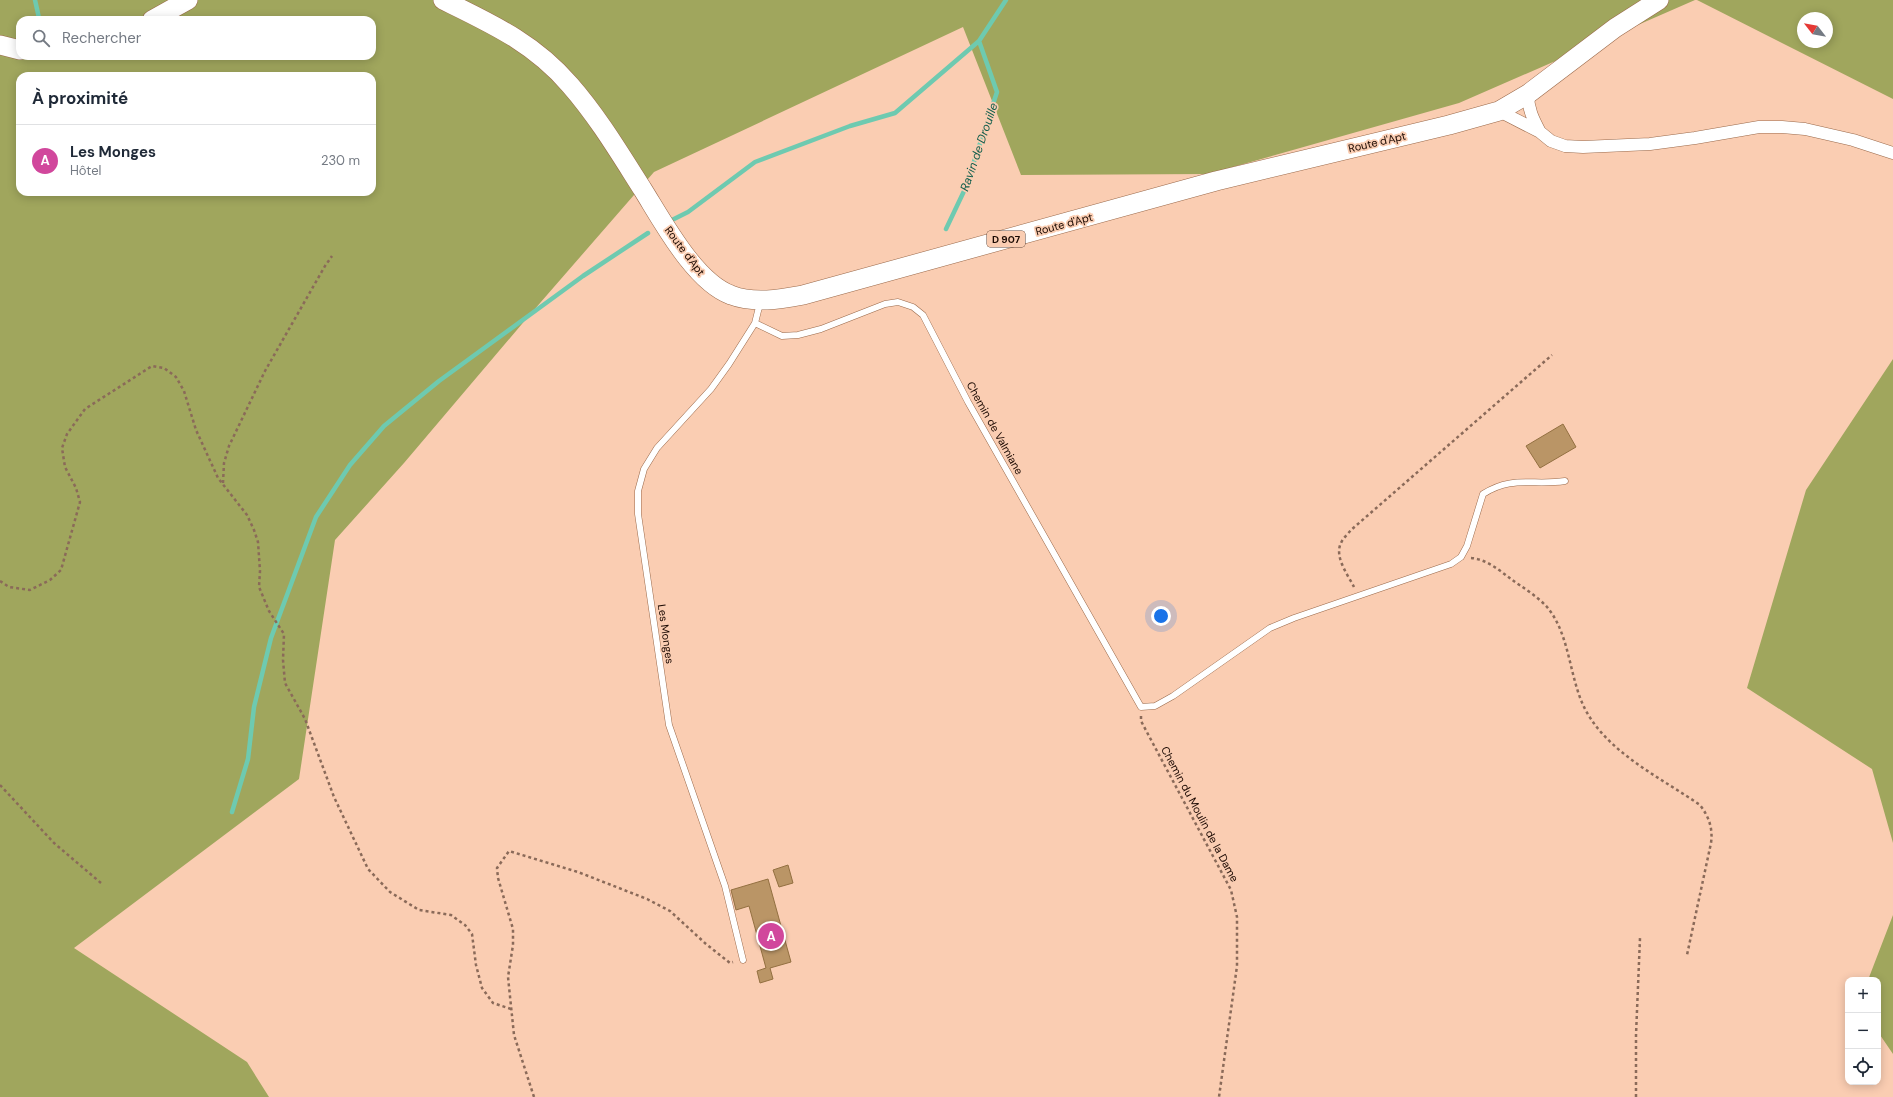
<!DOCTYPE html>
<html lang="fr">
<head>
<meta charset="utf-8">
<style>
  :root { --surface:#fff; --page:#f2f2f3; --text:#1f2937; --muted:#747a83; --line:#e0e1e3; --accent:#0b8043 }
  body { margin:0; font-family:"DM Sans",sans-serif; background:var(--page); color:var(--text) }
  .controls { position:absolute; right:12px; bottom:12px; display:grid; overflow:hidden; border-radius:8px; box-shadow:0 2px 10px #0003 }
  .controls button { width:36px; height:36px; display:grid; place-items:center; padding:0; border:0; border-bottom:1px solid var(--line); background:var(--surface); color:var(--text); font:20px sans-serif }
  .compass { position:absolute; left:1797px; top:12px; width:36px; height:36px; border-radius:50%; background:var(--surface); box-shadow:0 2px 10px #0003; rotate:301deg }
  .you { position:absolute; left:1161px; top:616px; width:14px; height:14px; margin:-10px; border:3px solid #fff; border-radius:50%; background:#1a73e8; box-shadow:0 0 0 6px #1a73e833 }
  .badge { display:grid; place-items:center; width:26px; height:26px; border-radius:50%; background:var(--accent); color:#fff; font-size:13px; font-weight:700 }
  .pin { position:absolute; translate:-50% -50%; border:2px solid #fff; box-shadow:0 1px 4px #0006 }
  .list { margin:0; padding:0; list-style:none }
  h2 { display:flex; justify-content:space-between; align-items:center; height:52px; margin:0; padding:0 16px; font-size:17px }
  h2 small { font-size:13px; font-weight:400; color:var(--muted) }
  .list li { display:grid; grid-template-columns:26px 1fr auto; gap:12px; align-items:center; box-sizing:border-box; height:72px; padding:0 16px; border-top:1px solid var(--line) }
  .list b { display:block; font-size:15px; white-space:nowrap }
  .list p { margin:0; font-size:13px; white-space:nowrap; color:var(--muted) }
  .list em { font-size:13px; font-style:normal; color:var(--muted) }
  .icon { flex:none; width:22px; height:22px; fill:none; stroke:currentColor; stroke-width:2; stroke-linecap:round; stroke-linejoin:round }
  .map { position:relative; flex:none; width:1893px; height:1097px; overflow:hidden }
  .search { position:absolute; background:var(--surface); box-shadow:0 2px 10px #0003; left:16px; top:16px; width:360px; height:44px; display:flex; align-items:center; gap:10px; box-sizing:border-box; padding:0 14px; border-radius:12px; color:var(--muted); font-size:15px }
  .panel { position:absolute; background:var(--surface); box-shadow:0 2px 10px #0003; left:16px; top:72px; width:360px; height:124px; border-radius:12px }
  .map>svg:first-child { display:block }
  .forest { fill:#a0a65d; fill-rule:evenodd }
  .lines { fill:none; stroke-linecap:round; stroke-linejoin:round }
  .stream { stroke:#6ecab0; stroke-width:4.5 }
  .building { fill:#ba9566; stroke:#937041 }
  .service-casing { stroke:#9a694a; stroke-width:7 }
  .minor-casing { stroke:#9a694a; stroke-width:13 }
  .primary-casing { stroke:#9a694a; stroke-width:20 }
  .path { stroke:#8a6a59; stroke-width:2.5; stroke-dasharray:3 3; stroke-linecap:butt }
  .service { stroke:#fff; stroke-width:6 }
  .minor { stroke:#fff; stroke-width:12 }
  .primary { stroke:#fff; stroke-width:19 }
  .labels { text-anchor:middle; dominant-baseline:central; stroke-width:3.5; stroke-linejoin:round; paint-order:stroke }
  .shield { fill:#facdb2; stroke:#5d4336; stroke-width:1 }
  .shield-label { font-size:10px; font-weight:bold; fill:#1a0801 }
  .street-label { font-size:11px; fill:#1a0801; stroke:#facdb2 }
  .water-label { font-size:12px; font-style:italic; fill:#115d4b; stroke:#facdb2 }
</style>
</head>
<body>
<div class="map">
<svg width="1893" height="1097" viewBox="0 0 1893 1097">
  <rect width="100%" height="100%" fill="#facdb2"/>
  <!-- forest -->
  <path class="forest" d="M0,0H1695L1459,103L1208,174L1021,175L963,27L654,172L527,318L404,463L335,540L299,779L74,948L247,1062L269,1097H0ZM20,20H372V56H20ZM20,76H372V192H20Z
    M1697,0H1893V99ZM1803,18H1827V42H1803Z
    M1893,359V843L1872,769L1747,688L1806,490Z
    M1893,915V1054L1878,1032V980H1868Z"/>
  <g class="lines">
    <!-- stream -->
    <path class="stream" d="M35,0L39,18
      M672,220L688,212L755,162L850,126L895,113L979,41
      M946,229L965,189L997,92L979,41L1006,0
      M232,812L248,759L254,707L271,638L316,517L350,465L384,426L439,381L583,276L648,233"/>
  </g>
  <!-- building -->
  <path class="building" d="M1563,424L1576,447L1540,468L1526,446Z
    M788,865L793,883L779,887L773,870Z
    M768,879L791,962L770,968L773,979L760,983L757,971L766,968L749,906L736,910L731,890Z"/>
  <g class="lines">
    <defs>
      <path id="service" d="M755,323L782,336L798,335L821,329L885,304L898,302L913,307L923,315L968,402L1141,707L1155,706L1173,696L1270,628L1294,618L1451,564L1461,557L1467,546L1483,494C1513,475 1533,486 1565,481
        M743,960L725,886L669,725L638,514V491L644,469L657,448L711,389L729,364L755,323L760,303"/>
      <path id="minor" d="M1528,94C1528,109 1533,119 1540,132
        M1499,111L1540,132L1551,141L1565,146L1583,147L1650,144L1695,138L1759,127H1782L1805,129L1853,140L1893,153"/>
      <path id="primary" d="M443,0C492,24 534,43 570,85C598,117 620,154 643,190C663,222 695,282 731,295C754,304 781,299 803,295L1216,181L1449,125L1499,111L1528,94L1615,28L1659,0
        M152,20L188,0
        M0,45L20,50"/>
    </defs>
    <!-- service casing -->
    <use href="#service" class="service-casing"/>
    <!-- minor casing -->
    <use href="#minor" class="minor-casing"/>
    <!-- primary casing -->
    <use href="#primary" class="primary-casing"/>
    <!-- path -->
    <path class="path" d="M223,483L224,463L229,446L265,371L325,266L332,256
      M1471,558C1486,559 1499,570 1511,579C1522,587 1537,596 1547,607C1573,638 1568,686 1591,719C1615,756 1664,780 1700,805C1709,817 1713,828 1711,843L1687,955
      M0,581L9,587L30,590L50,580L61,570L80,502L76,488L65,467L62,448L67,434L85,409L152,366L164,368L176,377L184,391L196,430L218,478L247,515L254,530L258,542L260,571L259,587L269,611L284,634L283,660L285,683L305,719L334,797L368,869L390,892L419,910L451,915L465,925L472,934L476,965L482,988L493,1003L511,1009
      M1354,587C1348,575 1334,557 1341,543C1343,538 1348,534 1351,530L1552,355
      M1141,716V721L1231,890L1237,917V966L1219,1097
      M0,785L54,843L101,883
      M534,1097L514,1035L508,977L513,945V929L498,878L497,868L509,851L578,872L647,899L670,911L706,944L730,963L733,962
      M1636,1097V1035L1640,938"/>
    <!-- service -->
    <use href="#service" class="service"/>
    <!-- minor -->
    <use href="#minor" class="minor"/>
    <!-- primary -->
    <use href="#primary" class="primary"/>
  </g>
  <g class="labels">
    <!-- shield labels -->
    <rect class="shield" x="987" y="231" width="38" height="16" rx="3"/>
    <g class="shield-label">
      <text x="1006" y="239">D 907</text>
    </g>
    <!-- street labels -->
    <g class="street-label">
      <text transform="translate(1377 142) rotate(-13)">Route d'Apt</text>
      <text transform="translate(1064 224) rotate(-15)">Route d'Apt</text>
      <text transform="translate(685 251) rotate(53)">Route d'Apt</text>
      <text transform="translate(995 428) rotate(61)">Chemin de Valmiane</text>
      <text transform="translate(666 634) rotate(82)">Les Monges</text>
      <text transform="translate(1200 814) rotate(62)">Chemin du Moulin de la Dame</text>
    </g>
    <!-- water labels -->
    <g class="water-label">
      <text transform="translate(979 147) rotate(-71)">Ravin de Drouille</text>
    </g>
  </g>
</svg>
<div class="controls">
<button>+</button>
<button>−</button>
<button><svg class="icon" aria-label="locate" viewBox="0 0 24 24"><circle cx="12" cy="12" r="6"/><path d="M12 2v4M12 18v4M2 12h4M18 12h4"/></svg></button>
</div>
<svg class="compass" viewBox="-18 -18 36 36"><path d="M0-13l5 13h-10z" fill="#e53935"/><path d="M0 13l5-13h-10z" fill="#747a83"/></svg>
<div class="you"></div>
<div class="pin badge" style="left:771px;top:936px;background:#d1479c">A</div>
<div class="search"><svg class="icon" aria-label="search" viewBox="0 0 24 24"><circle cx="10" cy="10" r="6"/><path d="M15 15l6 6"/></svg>Rechercher</div>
<section class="panel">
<h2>À proximité<small></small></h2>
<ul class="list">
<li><span class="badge" style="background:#d1479c">A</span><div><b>Les Monges</b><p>Hôtel</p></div><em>230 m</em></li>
</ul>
</section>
</div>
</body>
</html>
